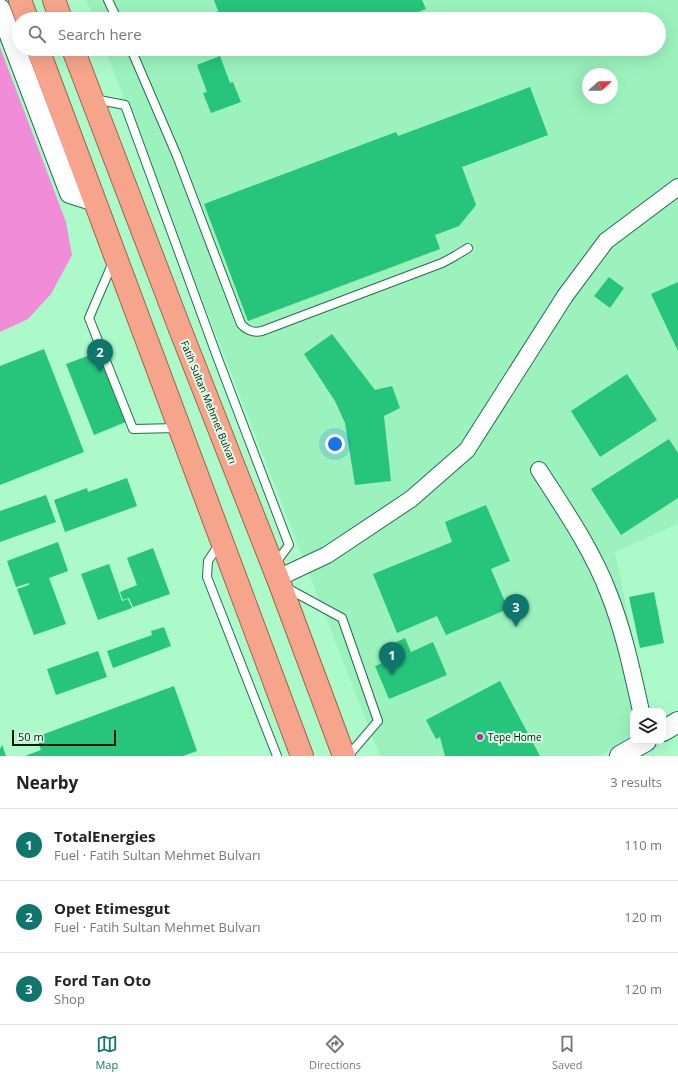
<!DOCTYPE html>
<html lang="en">
<head>
<meta charset="utf-8">
<style>
  :root { --surface:#fff; --page:#f6f6f6; --text:#222; --muted:#767676; --line:#e0e0e0; --accent:#0f766e }
  body { margin:0; font-family:"Open Sans",sans-serif; background:var(--page); color:var(--text) }
  .controls { position:absolute; right:12px; bottom:12px; display:grid; overflow:hidden; border-radius:8px; box-shadow:0 4px 16px #0002 }
  .controls button { width:36px; height:36px; display:grid; place-items:center; padding:0; border:0; border-bottom:1px solid var(--line); background:var(--surface); color:var(--text); font:20px sans-serif }
  .compass { position:absolute; left:582px; top:68px; width:36px; height:36px; border-radius:50%; background:var(--surface); box-shadow:0 4px 16px #0002; rotate:69deg }
  .scale { position:absolute; left:12px; bottom:10px; width:104px; box-sizing:border-box; padding-left:4px; border:2px solid #011609; border-top:0; font-size:11px; line-height:14px; white-space:nowrap; color:#011609; -webkit-text-stroke:3px #ddfce8; paint-order:stroke }
  .you { position:absolute; left:335px; top:444px; width:14px; height:14px; margin:-10px; border:3px solid #fff; border-radius:50%; background:#1a73e8; box-shadow:0 0 0 6px #1a73e833 }
  .badge { display:grid; place-items:center; width:26px; height:26px; border-radius:50%; background:var(--accent); color:#fff; font-size:13px; font-weight:700 }
  .pin { position:absolute; translate:-50% -33px; filter:drop-shadow(0 1px 2px #0008) }
  .pin::after { content:''; position:absolute; top:21px; width:14px; height:12px; background:inherit; clip-path:polygon(0 0,100% 0,50% 100%) }
  .list { margin:0; padding:0; list-style:none }
  h2 { display:flex; justify-content:space-between; align-items:center; height:52px; margin:0; padding:0 16px; font-size:17px }
  h2 small { font-size:13px; font-weight:400; color:var(--muted) }
  .list li { display:grid; grid-template-columns:26px 1fr auto; gap:12px; align-items:center; box-sizing:border-box; height:72px; padding:0 16px; border-top:1px solid var(--line) }
  .list b { display:block; font-size:15px; white-space:nowrap }
  .list p { margin:0; font-size:13px; white-space:nowrap; color:var(--muted) }
  .list em { font-size:13px; font-style:normal; color:var(--muted) }
  .icon { flex:none; width:22px; height:22px; fill:none; stroke:currentColor; stroke-width:2; stroke-linecap:round; stroke-linejoin:round }
  .map { position:relative; flex:none; width:678px; height:756px; overflow:hidden }
  .search { position:absolute; background:var(--surface); box-shadow:0 4px 16px #0002; left:12px; right:12px; top:12px; height:44px; display:flex; align-items:center; gap:10px; box-sizing:border-box; padding:0 14px; border-radius:22px; color:var(--muted); font-size:15px }
  .sheet { height:268px; background:var(--surface) }
  nav { display:flex; justify-content:space-around; align-items:center; box-sizing:border-box; height:56px; border-top:1px solid var(--line); background:var(--surface); font-size:11px; color:var(--muted) }
  nav a { display:grid; justify-items:center; gap:2px }
  nav .on { color:var(--accent) }
  .map>svg:first-child { display:block }
  .built { fill:#9bf2bd; fill-rule:evenodd }
  .green { fill:#f18dd8 }
  .building { fill:#27c47c }
  .lines { fill:none; stroke-linecap:round; stroke-linejoin:round }
  .service-casing { stroke:#1f7148; stroke-width:10 }
  .minor-casing { stroke:#1f7148; stroke-width:18 }
  .tertiary-casing { stroke:#1f7148; stroke-width:22 }
  .trunk-casing { stroke:#9f644c; stroke-width:24 }
  .service { stroke:#fff; stroke-width:8 }
  .minor { stroke:#fff; stroke-width:16 }
  .tertiary { stroke:#fff; stroke-width:20 }
  .trunk { stroke:#f6a48c; stroke-width:22 }
  .poi-dot { fill:#ae3c97; stroke:#ddfce8; stroke-width:1.5 }
  .labels { text-anchor:middle; dominant-baseline:central; stroke-width:4; stroke-linejoin:round; paint-order:stroke }
  .street-label { font-size:10px; fill:#011609; stroke:#ddfce8 }
  .poi-label { font-size:10px; fill:#011609; stroke:#ddfce8; text-anchor:start }
</style>
</head>
<body>
<div class="map">
<svg width="678" height="756" viewBox="0 0 678 756">
  <rect width="100%" height="100%" fill="#acfaca"/>
  <!-- built -->
  <path class="built" d="M86,0H678V524L615,552L648,711H633V734L601,756H380L105,49H659V19H94ZM588,74H612V98H588Z"/>
  <!-- green -->
  <path class="green" d="M0,47L66,222L72,255L51,294L28,319L0,332Z"/>
  <!-- building -->
  <path class="building" d="M214,0H422L426,9L400,19H221Z
    M220,56L230,83L233,82L241,102L211,113L203,93L207,92L197,65Z
    M530,87L548,135L462,167L476,205L459,226L435,235L440,249L248,321L204,204L396,132L398,136Z
    M609,277L624,288L610,308L594,296Z
    M678,282V351L651,294Z
    M332,334L375,390L392,386L400,408L384,416L391,481L355,485L345,423L335,401L304,354Z
    M44,349L84,452L0,485V366Z
    M101,351L128,421L94,435L66,364Z
    M627,374L657,420L600,457L571,411Z
    M669,439L678,453V498L621,535L591,489Z
    M127,478L137,506L65,532L54,500L87,488L88,492Z
    M46,495L56,522L0,542V511Z
    M486,505L510,561L491,569L508,609L446,635L437,616L397,633L373,574L452,542L445,522Z
    M58,542L68,571L49,578L66,624L34,635L17,589L29,585V583L16,587L7,561Z
    M153,548L170,594L133,607L129,598L123,600L120,592L137,585L127,558Z
    M109,564L122,601L128,599L132,608L98,620L81,574Z
    M654,592L664,643L640,648L629,597Z
    M164,627L171,646L113,668L107,651L152,635L151,631Z
    M405,638L411,652L433,642L447,675L389,699L375,666L398,657L392,644Z
    M98,651L107,677L56,695L47,669Z
    M500,681L540,756H445L440,737L436,739L426,720Z
    M174,686L197,751L183,756H25L41,750L36,737Z
    M2,745L6,756H0V749Z"/>
  <g class="lines">
    <defs>
      <path id="service" d="M108,0L117,19
        M131,49L177,156L241,324C247,331 253,333 262,331L442,263L455,256L468,248
        M94,99L125,105L218,359L289,545L275,564
        M113,262L89,318L133,429L178,428
        M220,543L208,561L207,577L277,756
        M285,587L342,618L378,721L348,756"/>
      <path id="minor" d="M539,470C564,509 592,549 609,594C624,632 632,671 641,711
        M278,578L327,555L411,499L467,450L565,296L606,241L678,187"/>
      <path id="tertiary" d="M0,9L70,193L95,201
        M663,731L678,722
        M620,756L646,741"/>
      <path id="trunk" d="M20,0L27,19
        M54,0L61,19
        M38,49L302,756
        M73,49L180,329L280,584L344,756"/>
    </defs>
    <!-- service casing -->
    <use href="#service" class="service-casing"/>
    <!-- minor casing -->
    <use href="#minor" class="minor-casing"/>
    <!-- tertiary casing -->
    <use href="#tertiary" class="tertiary-casing"/>
    <!-- trunk casing -->
    <use href="#trunk" class="trunk-casing"/>
    <!-- service -->
    <use href="#service" class="service"/>
    <!-- minor -->
    <use href="#minor" class="minor"/>
    <!-- tertiary -->
    <use href="#tertiary" class="tertiary"/>
    <!-- trunk -->
    <use href="#trunk" class="trunk"/>
  </g>
  <!-- markers -->
  <circle class="poi-dot" cx="480" cy="737" r="4"/>
  <g class="labels">
    <!-- street labels -->
    <g class="street-label">
      <text transform="translate(209 402) rotate(68)">Fatih Sultan Mehmet Bulvarı</text>
    </g>
    <!-- poi labels -->
    <g class="poi-label">
      <text x="488" y="737">Tepe Home</text>
    </g>
  </g>
</svg>
<div class="controls">
<button><svg class="icon" aria-label="layers" viewBox="0 0 24 24"><path d="M12 4l9 5-9 5-9-5zM3 14l9 5 9-5"/></svg></button>
</div>
<svg class="compass" viewBox="-18 -18 36 36"><path d="M0-13l5 13h-10z" fill="#e53935"/><path d="M0 13l5-13h-10z" fill="#767676"/></svg>
<div class="scale">50 m</div>
<div class="you"></div>
<div class="pin badge" style="left:392px;top:675px">1</div>
<div class="pin badge" style="left:100px;top:372px">2</div>
<div class="pin badge" style="left:516px;top:627px">3</div>
<div class="search"><svg class="icon" aria-label="search" viewBox="0 0 24 24"><circle cx="10" cy="10" r="6"/><path d="M15 15l6 6"/></svg>Search here</div>
</div>
<section class="sheet">
<h2>Nearby<small>3 results</small></h2>
<ul class="list">
<li><span class="badge">1</span><div><b>TotalEnergies</b><p>Fuel · Fatih Sultan Mehmet Bulvarı</p></div><em>110 m</em></li>
<li><span class="badge">2</span><div><b>Opet Etimesgut</b><p>Fuel · Fatih Sultan Mehmet Bulvarı</p></div><em>120 m</em></li>
<li><span class="badge">3</span><div><b>Ford Tan Oto</b><p>Shop</p></div><em>120 m</em></li>
</ul>
</section>
<nav>
<a class="on"><svg class="icon" aria-label="map" viewBox="0 0 24 24"><path d="M3 6l6-2 6 2 6-2v14l-6 2-6-2-6 2zM9 4v14M15 6v14"/></svg>Map</a>
<a><svg class="icon" aria-label="directions" viewBox="0 0 24 24"><path d="M12 3l9 9-9 9-9-9zM9 14v-3h6M13 9l2 2-2 2"/></svg>Directions</a>
<a><svg class="icon" aria-label="saved" viewBox="0 0 24 24"><path d="M7 4h10v16l-5-4-5 4z"/></svg>Saved</a>
</nav>
</body>
</html>
